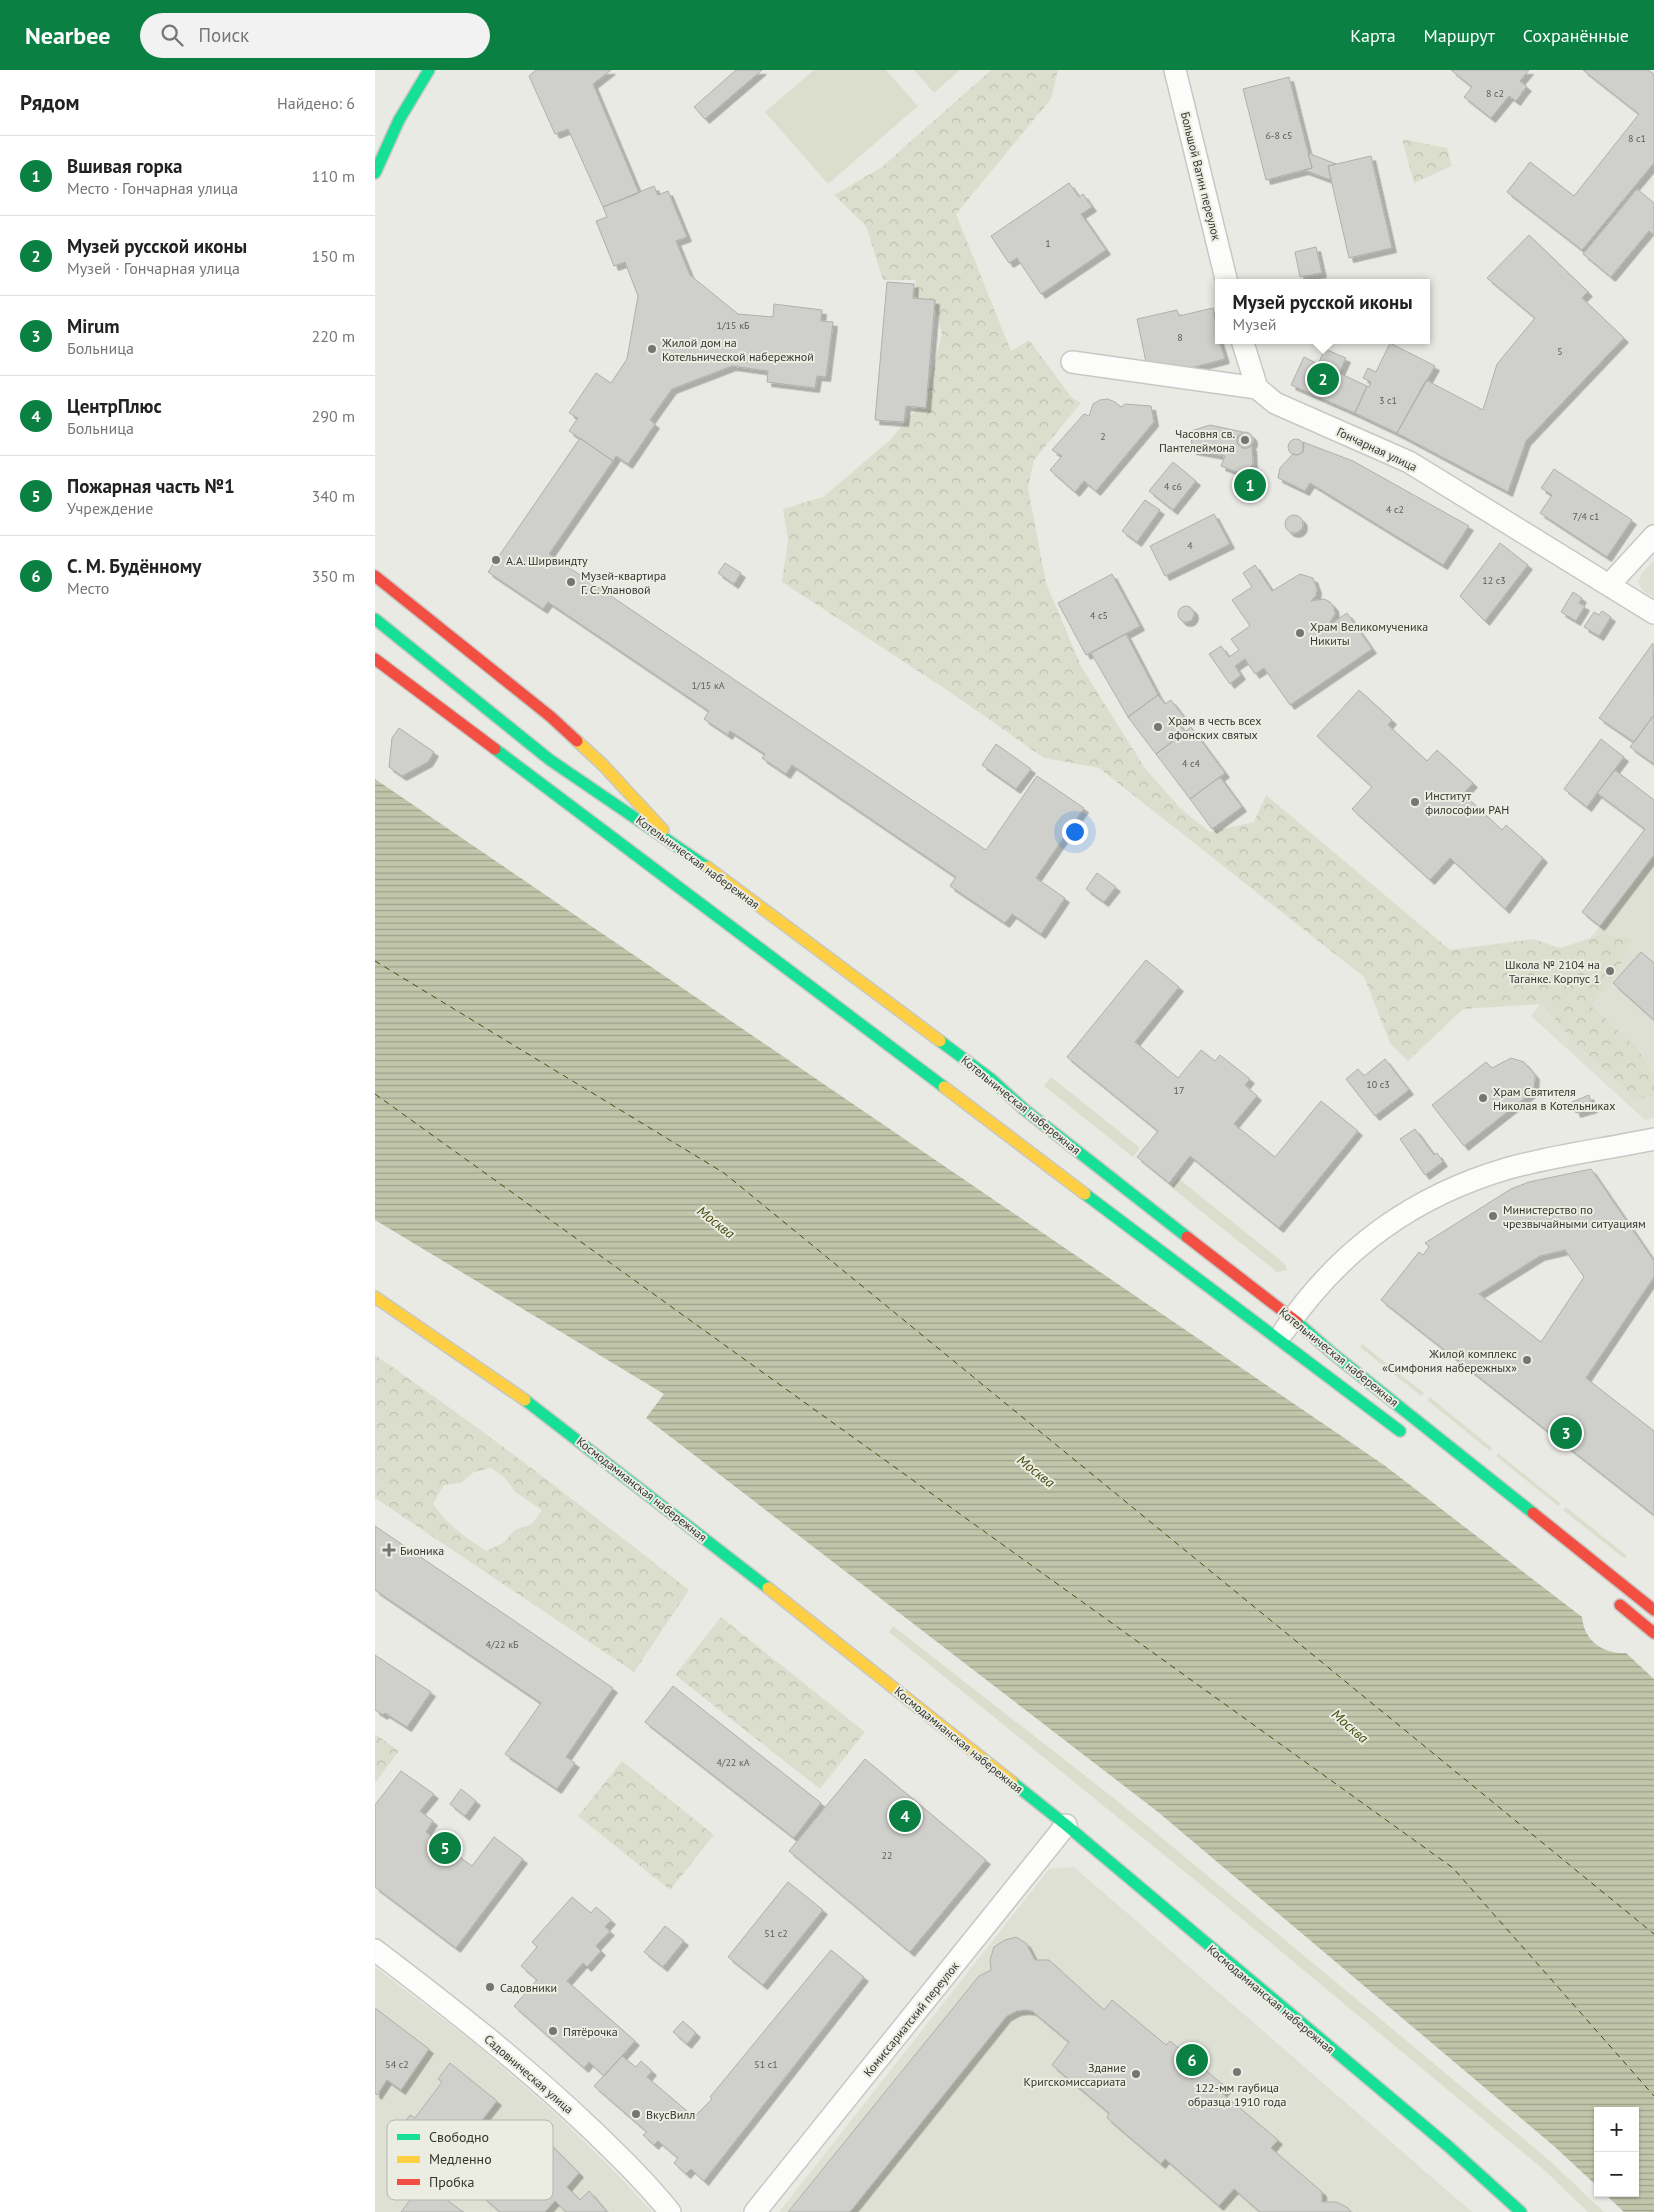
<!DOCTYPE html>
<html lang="ru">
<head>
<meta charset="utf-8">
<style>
  :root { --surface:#fff; --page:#f2f2f2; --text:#222; --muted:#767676; --line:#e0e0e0; --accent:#0b8043 }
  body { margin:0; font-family:"PT Sans",sans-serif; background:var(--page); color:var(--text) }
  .controls { position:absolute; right:15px; bottom:15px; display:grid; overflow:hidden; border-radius:0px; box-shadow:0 1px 4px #0004 }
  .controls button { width:45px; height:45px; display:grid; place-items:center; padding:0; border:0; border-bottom:1px solid var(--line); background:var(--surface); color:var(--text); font:25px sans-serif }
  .you { position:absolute; left:699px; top:761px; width:18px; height:18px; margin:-12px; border:4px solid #fff; border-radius:50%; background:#1a73e8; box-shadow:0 0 0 8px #1a73e833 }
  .badge { display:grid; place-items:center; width:32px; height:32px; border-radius:50%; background:var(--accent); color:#fff; font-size:16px; font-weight:700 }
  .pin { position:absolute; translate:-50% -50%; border:2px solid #fff; box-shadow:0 1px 5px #0006 }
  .popup { position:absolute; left:840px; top:209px; width:215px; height:65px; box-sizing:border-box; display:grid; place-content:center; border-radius:0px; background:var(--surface); filter:drop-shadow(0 1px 4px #0005); font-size:16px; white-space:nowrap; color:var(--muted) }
  .popup b { font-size:19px; color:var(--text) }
  .popup::after { content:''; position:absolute; left:50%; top:100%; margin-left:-10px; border:10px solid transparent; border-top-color:var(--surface) }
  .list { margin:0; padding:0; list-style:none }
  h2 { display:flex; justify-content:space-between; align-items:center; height:65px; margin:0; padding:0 20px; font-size:21px }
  h2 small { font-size:16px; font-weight:400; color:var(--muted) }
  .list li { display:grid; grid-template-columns:32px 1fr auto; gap:15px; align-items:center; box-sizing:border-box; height:80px; padding:0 20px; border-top:1px solid var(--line) }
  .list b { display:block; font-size:19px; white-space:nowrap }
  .list p { margin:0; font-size:16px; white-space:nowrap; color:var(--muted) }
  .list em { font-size:16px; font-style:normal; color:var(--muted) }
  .icon { flex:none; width:28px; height:28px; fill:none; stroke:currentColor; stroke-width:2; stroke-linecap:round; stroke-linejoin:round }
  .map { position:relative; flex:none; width:1279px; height:2142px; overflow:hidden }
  header { display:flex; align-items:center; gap:30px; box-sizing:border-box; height:70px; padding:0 25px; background:var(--accent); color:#fff }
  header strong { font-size:24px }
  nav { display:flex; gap:28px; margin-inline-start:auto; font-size:18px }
  .search { width:350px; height:45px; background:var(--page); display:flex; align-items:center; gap:12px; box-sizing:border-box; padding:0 18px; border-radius:28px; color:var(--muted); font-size:19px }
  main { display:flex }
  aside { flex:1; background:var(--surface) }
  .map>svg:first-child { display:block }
  .built { fill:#dfe0d4 }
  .grass { fill:#dcdecd }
  .forest { fill:url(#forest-crowns); fill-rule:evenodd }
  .water { fill:url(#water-rules) }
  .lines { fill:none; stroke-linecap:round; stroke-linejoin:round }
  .ferry { stroke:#4a4d10; stroke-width:1; stroke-dasharray:6 5; stroke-linecap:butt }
  .building { fill:#cfd0cb; stroke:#afb0ab; fill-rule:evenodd; filter:url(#shadow) }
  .street-casing { stroke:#c7c8c3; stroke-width:24 }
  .fast-casing { stroke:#c7c8c3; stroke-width:14 }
  .slow-casing { stroke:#c7c8c3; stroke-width:14 }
  .jam-casing { stroke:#c7c8c3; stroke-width:14 }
  .street { stroke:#fcfcfb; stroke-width:21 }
  .fast { stroke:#16e098; stroke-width:11 }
  .slow { stroke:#ffcf43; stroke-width:11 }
  .jam { stroke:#f24e42; stroke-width:11 }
  .poi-dot { fill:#757671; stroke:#ebede2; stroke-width:2 }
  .labels { text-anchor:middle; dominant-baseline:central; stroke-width:4; stroke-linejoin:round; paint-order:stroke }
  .number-label { font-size:10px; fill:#5c5d58 }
  .street-label { font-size:12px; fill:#363732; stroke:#ebede2 }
  .poi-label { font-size:12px; fill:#363732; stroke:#ebede2; text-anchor:start }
  .water-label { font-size:14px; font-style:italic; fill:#4a4d10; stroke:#ebede2 }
  .key { fill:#ebede2; stroke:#b5b6ad; stroke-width:1 }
  .key-label { font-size:14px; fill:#363732 }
</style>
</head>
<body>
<header>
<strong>Nearbee</strong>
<div class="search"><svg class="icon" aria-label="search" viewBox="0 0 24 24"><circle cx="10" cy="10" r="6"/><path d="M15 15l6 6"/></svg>Поиск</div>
<nav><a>Карта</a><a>Маршрут</a><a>Сохранённые</a></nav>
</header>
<main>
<aside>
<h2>Рядом<small>Найдено: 6</small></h2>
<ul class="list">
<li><span class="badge">1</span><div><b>Вшивая горка</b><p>Место · Гончарная улица</p></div><em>110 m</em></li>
<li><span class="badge">2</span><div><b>Музей русской иконы</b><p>Музей · Гончарная улица</p></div><em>150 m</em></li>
<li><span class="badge">3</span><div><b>Mirum</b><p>Больница</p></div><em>220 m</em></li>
<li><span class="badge">4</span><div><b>ЦентрПлюс</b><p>Больница</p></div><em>290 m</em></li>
<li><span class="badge">5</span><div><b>Пожарная часть №1</b><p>Учреждение</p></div><em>340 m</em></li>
<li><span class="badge">6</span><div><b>С. М. Будённому</b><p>Место</p></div><em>350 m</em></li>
</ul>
</aside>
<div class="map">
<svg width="1279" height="2142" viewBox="0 0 1279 2142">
  <defs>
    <pattern id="forest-crowns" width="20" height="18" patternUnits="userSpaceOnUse" patternTransform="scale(1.25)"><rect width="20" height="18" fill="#dcdecd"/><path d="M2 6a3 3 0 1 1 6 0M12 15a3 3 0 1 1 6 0" fill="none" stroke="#bdbfb0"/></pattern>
    <pattern id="water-rules" width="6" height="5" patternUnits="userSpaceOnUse" patternTransform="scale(1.25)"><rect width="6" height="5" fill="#c1c5aa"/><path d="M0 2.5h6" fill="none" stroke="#9ea18b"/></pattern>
    <filter id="shadow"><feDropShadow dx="4.5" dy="4.5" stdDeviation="0" flood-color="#0004"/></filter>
  </defs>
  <rect width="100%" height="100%" fill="#eaeae5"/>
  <!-- built -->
  <path class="built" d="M1279,490V528L1268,521L1263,512L1267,503Z
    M1279,785V1048L1270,1050L1156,946Z
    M699,1797L1097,2142H404L674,1799Z
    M0,1897L97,1971L181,2044L244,2106L277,2142H0Z"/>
  <!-- grass -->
  <path class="grass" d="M439,0H511L543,36L453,114L390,42Z
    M539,0H585L559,23Z
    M676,1007L765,1078L758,1087L669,1016Z
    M803,1108L910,1194L912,1200L902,1202L796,1117Z
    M987,1274L1049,1323L1046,1326L985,1277Z
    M1055,1327L1117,1378L1115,1381L1052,1330Z
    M1123,1383L1185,1433L1183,1436L1121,1386Z
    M1191,1437L1252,1486L1250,1489L1188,1440Z
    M518,1556L740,1729L1044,1981L1175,2091L1229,2142H1213L1169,2100L831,1819L514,1562Z"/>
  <!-- forest -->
  <path class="forest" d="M616,0H683L676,29L581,144L636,281L654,270L697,328L706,333L659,390L653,418L671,513L706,596L769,697L807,740L835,762L879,752L891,725L1075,880L1158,869L1185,878L1228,864L1257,869L1241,904L1216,936L1260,976L1279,1004V1025L1262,1029L1200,973L1168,934L1088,939L1033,991L1015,973L989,907L724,698L669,688L569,618L407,512L413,470L408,439L448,427L515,370L550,329L567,264L559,234L541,227L540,210H508L491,156L459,125L507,97Z
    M1027,69L1072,78L1077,96L1039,113Z
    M0,1285C108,1359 211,1439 314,1520L259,1602L0,1428ZM116,1398L130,1408L140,1422L167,1440L157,1454L140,1460L128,1473L112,1481C91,1469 72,1454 58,1434L69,1415L86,1413L99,1402Z
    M346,1547L490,1662L445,1719L300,1605Z
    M0,1664L24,1681L0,1713Z
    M247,1691L339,1765L295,1820L203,1746Z"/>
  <!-- water -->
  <path class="water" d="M0,709L1009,1395L1207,1547C1209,1571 1228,1584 1251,1583L1279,1609V2142H1249L1229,2123H1260V2041H1223V2117L1180,2077L783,1742L271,1348L289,1324L0,1150Z"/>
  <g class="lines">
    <!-- ferry -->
    <path class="ferry" d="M0,891L349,1103L1279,1864
      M0,1024L1078,1798L1279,2026"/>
  </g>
  <!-- building -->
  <path class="building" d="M161,0H236L218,14L264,123L228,137L193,59L180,64L154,6Z
    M361,0H387L330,49L319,37Z
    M1076,0H1154L1145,11L1152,17L1149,20L1141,31L1134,26L1116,48L1089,27L1097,17Z
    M1208,0H1273L1279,4V93L1207,180L1132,122L1155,92L1199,126L1264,44Z
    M914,7L937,98L891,110L868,19Z
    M933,83L961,94L953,96L956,110L929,100L937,98Z
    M996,86L1017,178L974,188L953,96Z
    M694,113L704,127L708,124L717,137L706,144L731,180L666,224L642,188L634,193L616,166Z
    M279,116L283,125L293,121L312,167L301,171L315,205L363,244L398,247L399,234L447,240L446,251L458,252L451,307L442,306L440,318L392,312L393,301L357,296L297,319L275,350L280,354L253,394L241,386L238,391L194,361L203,348L194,343L221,303L236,313L252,289L263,226L250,192L239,196L221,151L232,147L228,137Z
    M1262,119L1279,133V165L1274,161L1236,207L1208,184Z
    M1154,165L1213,222L1207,228L1249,268L1151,371L1133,422L1022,363L1051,310L1108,340L1122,294L1160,248L1112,208Z
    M941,177L947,203L925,207L920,182Z
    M512,212L539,214L538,228L560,230L551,338L531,336L529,352L500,350Z
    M838,238L844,270L850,289L808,300L771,292L762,249L802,240L804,246Z
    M1015,273L1060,296L1022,363L980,343L992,316L994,317L996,312L988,308L993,298L1001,302Z
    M950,279L971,288L964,303L992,316L980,343L916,315L929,287L943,294Z
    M733,329L740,332L746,337L750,334L776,336L779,352L721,421L709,411L700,422L675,400L687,386L677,380L709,344L714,346L718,334L725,330Z
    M835,355L868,362L862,370L863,374L867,378H872L877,376L878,394L870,405L846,396L850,386L817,380L816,361Z
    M862 370a8 8 0 1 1 16 0a8 8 0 1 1-16 0Z
    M205,368L238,391L174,484L611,780L662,706L709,738L661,808L690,828L666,864L637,844L630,853L575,816L581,807L417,695L411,704L387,688L390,684L355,661L353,665L329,649L334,641L173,532L168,539L113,502Z
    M913 377a8 8 0 1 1 16 0a8 8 0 1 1-16 0Z
    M928,372L978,391L1094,456L1068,495L935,413L930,421L903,408L905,398L918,384L923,385L928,382Z
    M798,392L821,411L798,440L774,421Z
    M1179,399L1257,450L1232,487L1165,443L1177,425L1166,418Z
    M770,430L785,440L762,472L747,461Z
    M839,444L855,474L790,506L775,476Z
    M910 454a9 9 0 1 1 18 0a9 9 0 1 1-18 0Z
    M1125,473L1153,495L1110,551L1085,526Z
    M350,493L366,503L359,514L343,503Z
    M880,495L897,521L925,504L938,508L942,519L941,526L936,531L949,529L955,532L959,537L960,544L953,556L972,543L997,579L915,635L889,598L880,604L870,589L860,596L866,605L855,614L834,584L846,576L854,587L864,580L856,569L875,556L857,530L877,517L868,503Z
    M737,504L765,556L711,585L683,533Z
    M1198,522L1207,528L1204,533L1210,536L1201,551L1186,542Z
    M803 544a8 8 0 1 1 16 0a8 8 0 1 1-16 0Z
    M1227,541L1236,547L1224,566L1209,557L1219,542L1224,545Z
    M751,564L783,625L753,647L716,583Z
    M1278,573L1279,645L1259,672L1224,648Z
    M984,620L1017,650L1013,655L1052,691L1062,680L1098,713L1088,724L1127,760L1131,755L1168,788L1130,839L1075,788L1055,810L977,739L997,717L942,666Z
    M783,625L790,634L796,630L809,647L802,651L810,662L781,684L753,647Z
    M1279,645V694L1255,677Z
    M816,657L850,703L815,729L781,684Z
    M24,658L59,682L53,692L27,706L14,697L17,668Z
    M1226,669L1249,687L1212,737L1189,719Z
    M621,674L656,699L641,719L607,695Z
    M1240,700L1279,730V785L1225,856L1207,842L1270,759L1222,723Z
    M845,707L867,737L837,759L815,729Z
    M722,803L741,817L729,832L711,819Z
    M1266,882L1279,893V950L1238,913Z
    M771,890L804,917L760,972L803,1008L826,980L840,991L845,985L875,1009L870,1015L882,1026L859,1054L900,1087L946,1031L983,1061L904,1158L815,1086L794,1113L762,1087L783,1061L692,987Z
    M1136,988L1149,992L1160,1005L1159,1021L1089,1076L1057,1035L1111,992L1117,998Z
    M1010,989L1034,1020L1000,1046L971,1009L983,999L989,1006Z
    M1214,1025L1218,1038L1201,1043L1197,1032Z
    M1040,1059L1059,1085L1062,1083L1068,1092L1050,1105L1025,1069Z
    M1216,1099L1279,1191V1207L1211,1308L1279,1361V1445L1006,1230L1044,1182L1048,1185L1054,1177L1050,1173L1136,1119L1154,1112ZM1190,1180L1209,1207L1166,1272L1104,1224L1165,1186Z
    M0,1456L238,1618L191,1687L200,1693L182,1719L130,1684L166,1633L0,1520Z
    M0,1585L56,1622L32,1657L10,1643L8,1645L0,1640Z
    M298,1616L446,1733L419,1768L270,1652Z
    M490,1689L611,1790L535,1882L414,1781Z
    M26,1701L59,1724L45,1741L58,1751L51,1762L97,1796L119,1767L148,1789L81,1878L0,1817V1735Z
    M86,1719L101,1731L90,1746L75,1734Z
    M413,1812L448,1840L388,1915L353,1887Z
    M197,1827L216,1843L221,1837L236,1850L230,1857L235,1861L221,1876L226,1881L212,1897L208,1893L192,1911L260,1971L229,2006L214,1992L209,1998L139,1936L162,1910L146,1896L162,1877L157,1872Z
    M290,1856L309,1871L288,1897L269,1882Z
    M641,1867L651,1873L660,1890H674L729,1940L737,1930L791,1975L795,1971L852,2018L847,2023L903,2070L896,2078L947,2122V2132H962L973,2138L976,2142H885L859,2119L844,2136L790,2089L786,2094L732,2048L734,2043L677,1995L694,1972L657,1941L650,1940L642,1941L632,1946L475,2142H413L604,1906L616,1900L615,1890L619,1877L630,1870Z
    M456,1880L489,1907L329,2111L316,2099L311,2104L299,2093L303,2088L283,2071L279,2075L268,2065L272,2062L219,2016L247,1986L261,1997L266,1991L277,2001L272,2007L319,2047L337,2029L335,2027Z
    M0,1938L54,1979L26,2020L12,2010L2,2025L0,2023Z
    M308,1951L321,1963L312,1974L298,1962Z
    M75,1993L122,2031L70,2098L23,2062L35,2045L40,2048L67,2012L63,2009Z
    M155,2054L204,2103L192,2117L205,2130L214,2121L232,2142H191L180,2131L170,2142H125L89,2110L113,2081L125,2091Z
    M49,2112L84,2139L89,2142H26Z"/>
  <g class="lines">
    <defs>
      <path id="street" d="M800,0L852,213
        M867,270L882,318
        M697,292L882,318L900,333L1034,392L1279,543
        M1234,515L1279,466
        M909,1261C965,1179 1038,1126 1134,1098C1182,1085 1231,1079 1279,1069
        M0,1880C75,1937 148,1994 216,2059C244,2086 271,2112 295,2142
        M380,2142L691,1755"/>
      <path id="fast" d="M0,103L24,50L54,0
        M0,549L175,690L332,797
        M120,679L569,1017
        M565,971L616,1009L650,1040L812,1167
        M710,1124L1025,1361
        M922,1252L957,1283L1158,1443
        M150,1330L393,1518
        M637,1712L691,1755L1073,2076L1146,2142"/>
      <path id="slow" d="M202,671L228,695L288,760
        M332,797L565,971
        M569,1017L710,1124
        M0,1227L150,1330
        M393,1518L637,1712"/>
      <path id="jam" d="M0,506L176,647L202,671
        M0,589L120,679
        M812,1167L922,1252
        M1158,1443L1279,1540
        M1245,1535L1279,1563"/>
    </defs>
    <!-- street casing -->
    <use href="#street" class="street-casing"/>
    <!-- fast casing -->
    <use href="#fast" class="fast-casing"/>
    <!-- slow casing -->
    <use href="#slow" class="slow-casing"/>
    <!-- jam casing -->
    <use href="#jam" class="jam-casing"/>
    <!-- street -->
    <use href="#street" class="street"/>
    <!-- fast -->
    <use href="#fast" class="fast"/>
    <!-- slow -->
    <use href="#slow" class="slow"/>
    <!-- jam -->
    <use href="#jam" class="jam"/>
  </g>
  <!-- markers -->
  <g class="poi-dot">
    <circle cx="277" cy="279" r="5"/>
    <circle cx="870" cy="370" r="5"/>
    <circle cx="121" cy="490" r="5"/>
    <circle cx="196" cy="512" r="5"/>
    <circle cx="925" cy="563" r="5"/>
    <circle cx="783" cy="657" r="5"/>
    <circle cx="1040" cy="732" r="5"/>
    <circle cx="1235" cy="901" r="5"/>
    <circle cx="1108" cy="1028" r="5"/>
    <circle cx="1118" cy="1146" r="5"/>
    <circle cx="1152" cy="1290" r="5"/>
    <path d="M11.5 1472.5h5v5h5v5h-5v5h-5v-5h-5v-5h5z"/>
    <circle cx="115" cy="1917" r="5"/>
    <circle cx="178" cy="1961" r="5"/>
    <circle cx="862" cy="2002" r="5"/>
    <circle cx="761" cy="2004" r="5"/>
    <circle cx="261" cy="2044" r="5"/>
  </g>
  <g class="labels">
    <!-- number labels -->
    <g class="number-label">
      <text x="1120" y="23">8 с2</text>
      <text x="904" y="65">6-8 с5</text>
      <text x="1262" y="68">8 с1</text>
      <text x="673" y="173">1</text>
      <text x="358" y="255">1/15 кБ</text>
      <text x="805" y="267">8</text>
      <text x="1185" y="281">5</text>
      <text x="1013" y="330">3 с1</text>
      <text x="728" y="366">2</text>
      <text x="798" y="416">4 с6</text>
      <text x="1020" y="439">4 с2</text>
      <text x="1211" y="446">7/4 с1</text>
      <text x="815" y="475">4</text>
      <text x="1119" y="510">12 с3</text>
      <text x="724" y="545">4 с5</text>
      <text x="333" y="615">1/15 кА</text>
      <text x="816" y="693">4 с4</text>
      <text x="1003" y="1014">10 с3</text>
      <text x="804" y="1020">17</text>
      <text x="127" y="1574">4/22 кБ</text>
      <text x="358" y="1692">4/22 кА</text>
      <text x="512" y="1785">22</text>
      <text x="401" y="1863">51 с2</text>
      <text x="22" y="1994">54 с2</text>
      <text x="391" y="1994">51 с1</text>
    </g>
    <!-- street labels -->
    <g class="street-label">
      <text transform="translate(826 106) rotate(76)">Большой Ватин переулок</text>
      <text transform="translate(1002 379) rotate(25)">Гончарная улица</text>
      <text transform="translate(323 792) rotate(36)">Котельническая набережная</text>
      <text transform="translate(646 1035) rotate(39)">Котельническая набережная</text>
      <text transform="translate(964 1287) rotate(39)">Котельническая набережная</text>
      <text transform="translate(267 1419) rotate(38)">Космодамианская набережная</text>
      <text transform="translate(584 1670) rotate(39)">Космодамианская набережная</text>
      <text transform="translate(896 1929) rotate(40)">Космодамианская набережная</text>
      <text transform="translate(536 1949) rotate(-51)">Комиссариатский переулок</text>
      <text transform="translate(154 2004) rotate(41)">Садовническая улица</text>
    </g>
    <!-- poi labels -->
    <g class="poi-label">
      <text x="287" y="272">Жилой дом на<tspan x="287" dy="14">Котельнической набережной</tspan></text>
      <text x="860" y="363" text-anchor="end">Часовня св.<tspan x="860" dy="14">Пантелеймона</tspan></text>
      <text x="131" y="490">А.А. Ширвиндту</text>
      <text x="206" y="505">Музей-квартира<tspan x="206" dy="14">Г. С. Улановой</tspan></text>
      <text x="935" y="556">Храм Великомученика<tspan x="935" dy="14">Никиты</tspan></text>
      <text x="793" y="650">Храм в честь всех<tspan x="793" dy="14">афонских святых</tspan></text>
      <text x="1050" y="725">Институт<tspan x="1050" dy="14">философии РАН</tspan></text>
      <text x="1225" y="894" text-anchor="end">Школа № 2104 на<tspan x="1225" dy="14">Таганке. Корпус 1</tspan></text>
      <text x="1118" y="1021">Храм Святителя<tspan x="1118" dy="14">Николая в Котельниках</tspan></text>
      <text x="1128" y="1139">Министерство по<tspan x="1128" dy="14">чрезвычайными ситуациям</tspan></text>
      <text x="1142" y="1283" text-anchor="end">Жилой комплекс<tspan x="1142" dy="14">«Симфония набережных»</tspan></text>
      <text x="25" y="1480">Бионика</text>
      <text x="125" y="1917">Садовники</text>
      <text x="188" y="1961">Пятёрочка</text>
      <text x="751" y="1997" text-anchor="end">Здание<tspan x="751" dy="14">Кригскомиссариата</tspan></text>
      <text x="862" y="2017" text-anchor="middle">122-мм гаубица<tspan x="862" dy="14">образца 1910 года</tspan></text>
      <text x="271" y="2044">ВкусВилл</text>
    </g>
    <!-- water labels -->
    <g class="water-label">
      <text transform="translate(341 1152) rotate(38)">Москва</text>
      <text transform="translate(661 1401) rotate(38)">Москва</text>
      <text transform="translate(975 1656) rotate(41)">Москва</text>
    </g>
  </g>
  <!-- legend -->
  <rect x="12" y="2050" width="166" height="80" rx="8" class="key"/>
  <rect x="22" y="2064" width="23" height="6" fill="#16e098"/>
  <rect x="22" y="2086" width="23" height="7" fill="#ffcf43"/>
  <rect x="22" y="2109" width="23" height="6" fill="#f24e42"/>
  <g class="key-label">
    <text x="54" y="2072">Свободно</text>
    <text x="54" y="2094">Медленно</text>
    <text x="54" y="2117">Пробка</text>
  </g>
</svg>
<div class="controls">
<button>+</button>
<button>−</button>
</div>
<div class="you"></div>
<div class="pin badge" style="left:875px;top:415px">1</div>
<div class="pin badge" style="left:948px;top:309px">2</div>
<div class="popup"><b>Музей русской иконы</b>Музей</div>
<div class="pin badge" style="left:1191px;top:1363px">3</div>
<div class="pin badge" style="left:530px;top:1746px">4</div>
<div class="pin badge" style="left:70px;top:1778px">5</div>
<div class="pin badge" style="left:817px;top:1990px">6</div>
</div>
</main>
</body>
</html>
